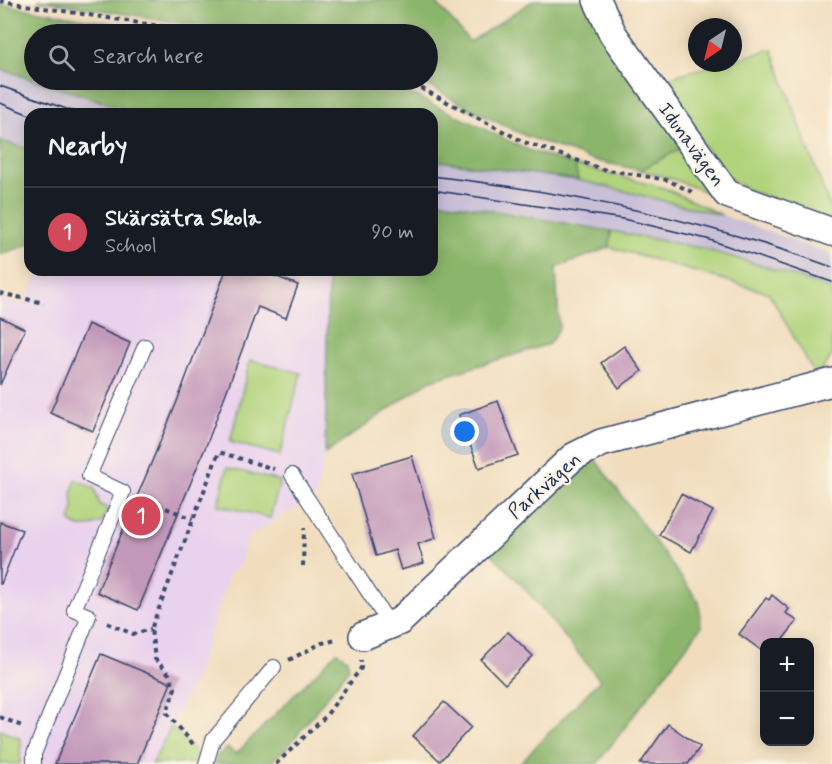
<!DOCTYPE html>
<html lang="en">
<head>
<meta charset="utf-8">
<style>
  :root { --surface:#171b24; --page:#242831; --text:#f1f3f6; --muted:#9ea1a6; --line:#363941; --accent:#d1495b }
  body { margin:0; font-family:Mynerve,sans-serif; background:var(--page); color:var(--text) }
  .controls { position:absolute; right:18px; bottom:18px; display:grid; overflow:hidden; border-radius:12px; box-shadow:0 3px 15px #0003 }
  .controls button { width:54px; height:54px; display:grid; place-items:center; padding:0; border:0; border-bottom:2px solid var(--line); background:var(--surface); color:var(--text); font:30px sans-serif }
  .compass { position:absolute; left:688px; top:18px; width:54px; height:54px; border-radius:50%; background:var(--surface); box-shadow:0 3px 15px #0003; rotate:215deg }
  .you { position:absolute; left:465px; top:432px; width:21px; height:21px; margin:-15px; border:4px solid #fff; border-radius:50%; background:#1a73e8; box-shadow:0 0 0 9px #1a73e833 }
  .badge { display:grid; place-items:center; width:39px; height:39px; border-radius:50%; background:var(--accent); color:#fff; font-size:20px; font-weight:700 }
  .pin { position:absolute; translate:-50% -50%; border:3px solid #fff; box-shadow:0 2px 6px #0006 }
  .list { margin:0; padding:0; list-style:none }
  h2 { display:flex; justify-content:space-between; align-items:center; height:78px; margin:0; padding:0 24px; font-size:26px }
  h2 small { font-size:20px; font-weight:400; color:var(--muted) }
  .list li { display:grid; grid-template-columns:39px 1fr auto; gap:18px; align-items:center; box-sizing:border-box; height:90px; padding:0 24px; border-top:2px solid var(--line) }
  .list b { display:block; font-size:22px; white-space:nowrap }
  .list p { margin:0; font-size:20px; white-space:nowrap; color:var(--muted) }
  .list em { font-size:20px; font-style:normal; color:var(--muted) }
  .icon { flex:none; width:33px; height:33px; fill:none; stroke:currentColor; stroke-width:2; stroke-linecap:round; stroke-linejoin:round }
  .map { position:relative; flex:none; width:832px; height:764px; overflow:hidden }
  .search { position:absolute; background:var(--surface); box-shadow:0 3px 15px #0003; left:24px; top:24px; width:414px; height:66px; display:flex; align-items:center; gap:15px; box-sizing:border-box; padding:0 21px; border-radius:33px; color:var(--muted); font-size:22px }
  .panel { position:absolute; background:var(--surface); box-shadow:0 3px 15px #0003; left:24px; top:108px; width:414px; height:168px; border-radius:18px }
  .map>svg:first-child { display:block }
  .built { fill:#e9d2ed }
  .industrial { fill:#c9bfd7 }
  .green { fill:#b0d37c; stroke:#66816d; stroke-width:1.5 }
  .forest { fill:#8cb56c; stroke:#547265; stroke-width:1.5 }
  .building { fill:#c298ba }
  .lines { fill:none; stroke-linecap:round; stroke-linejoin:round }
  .lane-casing { stroke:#3b496c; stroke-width:16 }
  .street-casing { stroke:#3b496c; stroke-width:30 }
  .path { stroke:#3b496c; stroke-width:4; stroke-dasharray:4.5 4.5; stroke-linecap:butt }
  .lane { stroke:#fff; stroke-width:14 }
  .street { stroke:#fff; stroke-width:27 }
  .tram { stroke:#1b2f5e; stroke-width:1.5 }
  .labels { text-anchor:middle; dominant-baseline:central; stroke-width:4.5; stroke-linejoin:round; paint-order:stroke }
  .street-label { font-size:20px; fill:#1b2f5e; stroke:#fcf5e5 }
</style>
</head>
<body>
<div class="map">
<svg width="832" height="764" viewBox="0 0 832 764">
  <rect width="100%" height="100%" fill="#fcf5e5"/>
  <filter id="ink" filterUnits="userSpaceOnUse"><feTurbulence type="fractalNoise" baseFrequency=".0167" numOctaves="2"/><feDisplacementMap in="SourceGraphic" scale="12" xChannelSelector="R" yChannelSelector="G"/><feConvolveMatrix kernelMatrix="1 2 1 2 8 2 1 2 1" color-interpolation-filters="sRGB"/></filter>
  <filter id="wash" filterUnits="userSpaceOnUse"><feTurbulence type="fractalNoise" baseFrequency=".008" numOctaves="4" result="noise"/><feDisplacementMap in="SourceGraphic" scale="24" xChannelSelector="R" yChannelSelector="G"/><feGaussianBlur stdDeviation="1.35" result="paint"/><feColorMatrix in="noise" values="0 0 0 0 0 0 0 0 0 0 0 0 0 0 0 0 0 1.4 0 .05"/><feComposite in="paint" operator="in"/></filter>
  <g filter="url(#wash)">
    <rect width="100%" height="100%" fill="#f1ddbd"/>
    <!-- built -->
    <path class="built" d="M40,270H128L149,281L155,270H321L328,274L325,454L316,496L248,537L240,564L228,577L196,677L152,764H0V300L23,305Z"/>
    <!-- industrial -->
    <path class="industrial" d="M0,69L119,107L152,114H30V149L0,141Z
      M432,160L578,180L722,215L832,254V290L770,268L700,248L521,214L432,200Z"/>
    <!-- green -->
    <path class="green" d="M772,49L832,213V221L749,190L726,177L660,80L721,63H733V60Z
      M684,147L700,182L711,194L673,179L640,170Z
      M575,165L664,188L722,215L578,180Z
      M611,231L700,248L770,268L832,290V356L816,377L769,293L610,247Z
      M250,360L301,373L280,455L230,442Z
      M227,468L280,481L270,518L218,505Z
      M76,480L94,488L100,505L108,508L101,523C90,526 77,532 70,520C78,505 67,500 76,480Z
      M171,727L194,750L198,763L152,764Z
      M0,730L21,739L20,764H0Z"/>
    <!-- forest -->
    <path class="forest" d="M38,0H434L470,42L534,0H589L684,147L640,170L592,160L526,136L468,108L420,80H428V34H252Z
      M0,4L172,34H34V80H382L528,150L575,165L578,180L432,160V114H152L119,107L0,69Z
      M0,141L30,149V244L0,255Z
      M432,200L611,231L610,247L556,268L559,328L549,344L429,381L325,454L328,275L321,270H432Z
      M592,455L699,602L701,627L597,764H519L600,680L521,584L488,550Z
      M337,652L347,659L349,668L287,748L268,764H215L217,756L228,748L236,754Z"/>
    <g id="blocks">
      <!-- building -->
      <path class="building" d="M226,270H259L298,285L286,318L258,307L208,441L138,610L97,592L176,404Z
        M0,317L25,329L0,385Z
        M88,324L130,343L93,431L50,413Z
        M624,346L642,371L619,388L601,363Z
        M498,401L518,455L479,468L459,415Z
        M412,456L436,538L418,544L424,563L401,570L395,550L376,556L352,474Z
        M681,494L713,511L691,552L659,535Z
        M0,522L22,530L1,584H0Z
        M772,595L789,609L786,613L797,621L781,642H765V653L739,634L766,598L769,600Z
        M508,632L533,656L505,684L481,660Z
        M101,654L171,683L137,764H55Z
        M444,702L471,727L440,761L413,736Z
        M668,724L700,747L688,764H640Z"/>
    </g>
  </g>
  <g filter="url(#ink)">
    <use href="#blocks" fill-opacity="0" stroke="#3b496c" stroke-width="1.5"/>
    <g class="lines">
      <defs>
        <path id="lane" d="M292,475L390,625
          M34,764V754L89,616L74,610L123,492L89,476L145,346
          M206,764L213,740L274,667"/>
        <path id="street" d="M597,0L613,34L727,194L832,232
          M363,636L400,621L573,457L601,443L832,382"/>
      </defs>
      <!-- lane casing -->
      <use href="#lane" class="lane-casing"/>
      <!-- street casing -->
      <use href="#street" class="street-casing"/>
      <!-- path -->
      <path class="path" d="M0,1L210,34
        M405,80L524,142L602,169L667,180L692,192
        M0,293L44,303
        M141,498L193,519
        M303,566L304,528
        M107,623L133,634L151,629
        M289,660L322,643L337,640
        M0,717L24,727
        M193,744L167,713L175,688L169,674L155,659L151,629L219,452L274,469
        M276,764L325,717L361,668V660"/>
      <!-- lane -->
      <use href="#lane" class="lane"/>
      <!-- street -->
      <use href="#street" class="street"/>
      <!-- tram -->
      <path class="tram" d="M0,86L81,114
        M0,103L30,115
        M432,176C569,192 702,219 832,267
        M432,190L623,219L707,239L832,282"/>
    </g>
  </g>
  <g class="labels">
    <!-- street labels -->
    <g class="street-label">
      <text transform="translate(691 145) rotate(54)">Idunavägen</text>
      <text transform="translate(545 486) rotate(-41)">Parkvägen</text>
    </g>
  </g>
</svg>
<div class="controls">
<button>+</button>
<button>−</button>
</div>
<svg class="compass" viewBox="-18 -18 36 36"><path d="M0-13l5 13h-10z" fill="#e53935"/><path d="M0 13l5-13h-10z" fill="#9ea1a6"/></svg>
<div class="you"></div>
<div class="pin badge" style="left:141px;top:516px">1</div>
<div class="search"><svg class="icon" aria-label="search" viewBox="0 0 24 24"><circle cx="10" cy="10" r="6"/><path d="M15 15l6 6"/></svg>Search here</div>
<section class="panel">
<h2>Nearby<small></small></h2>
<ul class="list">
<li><span class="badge">1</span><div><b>Skärsätra Skola</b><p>School</p></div><em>90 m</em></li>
</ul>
</section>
</div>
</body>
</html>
